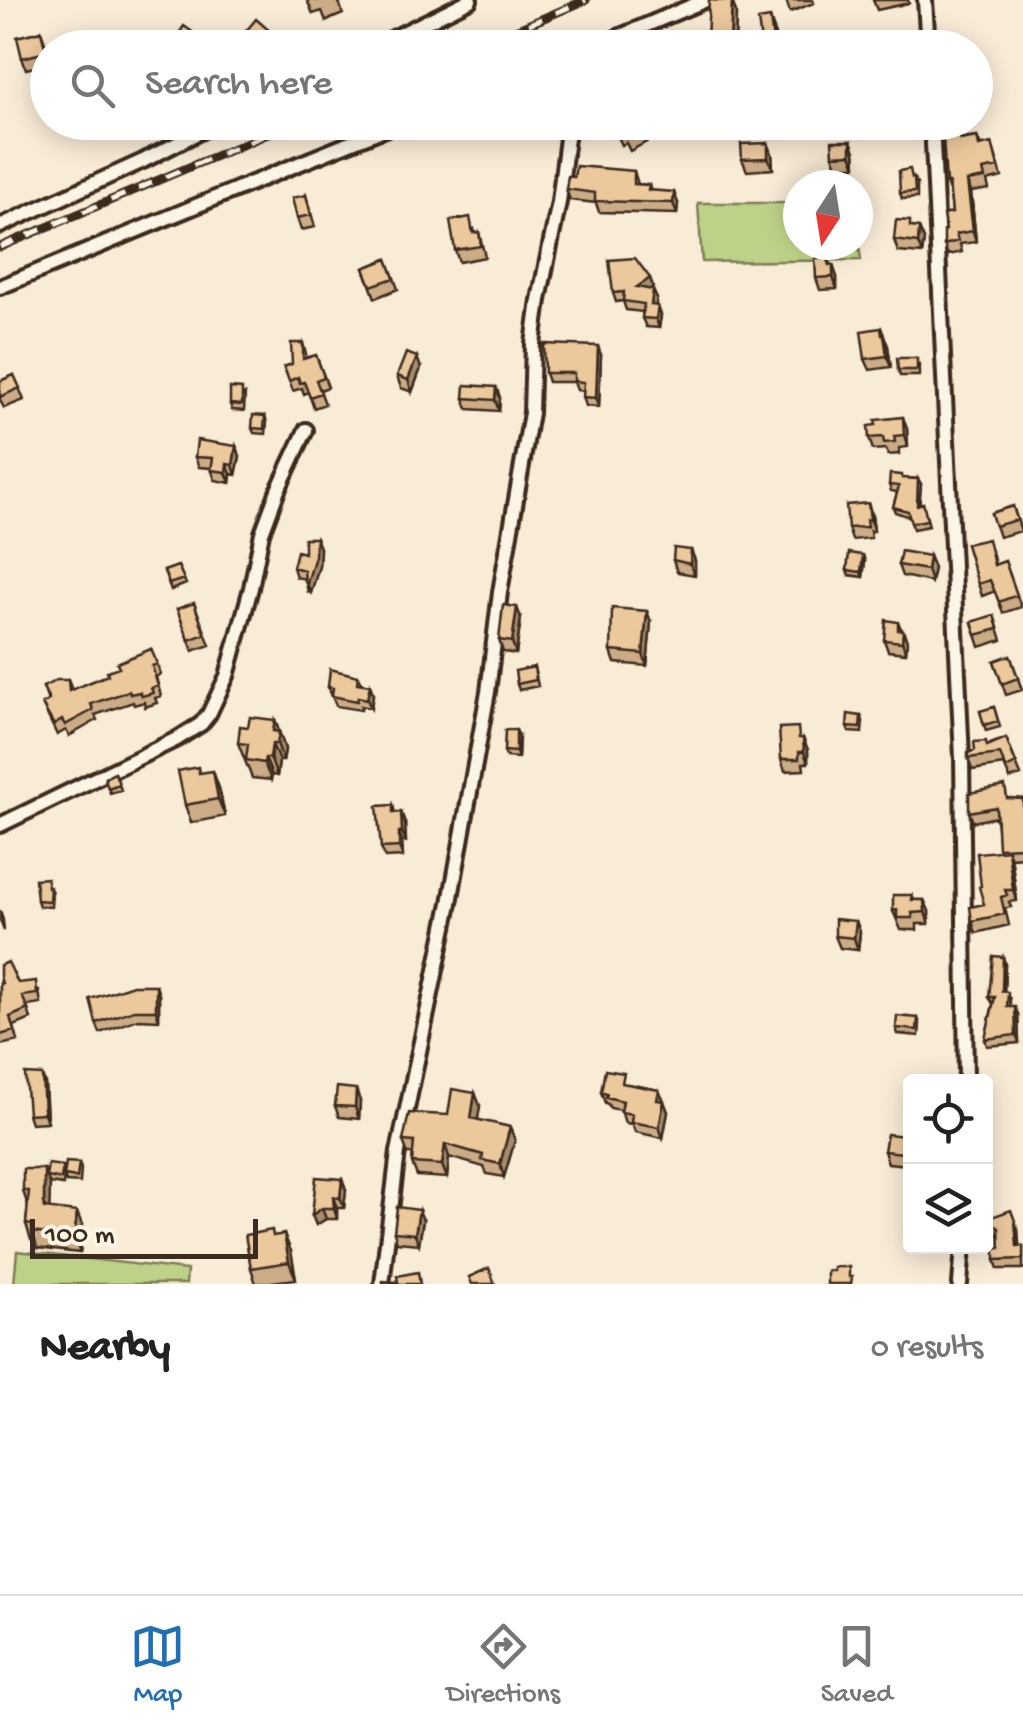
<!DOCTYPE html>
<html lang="en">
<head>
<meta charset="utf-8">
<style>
  :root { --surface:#fff; --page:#f6f6f6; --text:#222; --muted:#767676; --line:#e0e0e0; --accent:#1f6fb2 }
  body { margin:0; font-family:"Gochi Hand",sans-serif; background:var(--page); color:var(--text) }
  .controls { position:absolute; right:30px; bottom:30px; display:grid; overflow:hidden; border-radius:10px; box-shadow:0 5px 25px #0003 }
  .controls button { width:90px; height:90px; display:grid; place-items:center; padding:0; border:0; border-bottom:2px solid var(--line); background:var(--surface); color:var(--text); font:50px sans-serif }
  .compass { position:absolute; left:783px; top:170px; width:90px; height:90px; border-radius:50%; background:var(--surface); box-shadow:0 5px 25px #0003; rotate:192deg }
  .scale { position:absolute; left:30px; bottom:25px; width:228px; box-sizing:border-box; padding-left:10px; border:5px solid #3b2a1e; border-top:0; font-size:28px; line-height:35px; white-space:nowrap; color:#3b2a1e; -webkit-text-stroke:8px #fcf5e5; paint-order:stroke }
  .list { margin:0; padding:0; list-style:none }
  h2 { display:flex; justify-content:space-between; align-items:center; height:130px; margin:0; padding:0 40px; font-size:42px }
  h2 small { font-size:32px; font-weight:400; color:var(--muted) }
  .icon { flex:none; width:55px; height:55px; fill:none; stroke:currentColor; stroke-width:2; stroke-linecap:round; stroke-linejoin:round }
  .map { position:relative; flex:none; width:1023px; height:1284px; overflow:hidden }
  .search { position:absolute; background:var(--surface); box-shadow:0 5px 25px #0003; left:30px; right:30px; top:30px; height:110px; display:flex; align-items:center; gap:25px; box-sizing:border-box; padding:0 35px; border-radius:55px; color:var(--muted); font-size:38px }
  .sheet { height:310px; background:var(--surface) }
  nav { display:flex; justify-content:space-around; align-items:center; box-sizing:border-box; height:140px; border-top:2px solid var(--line); background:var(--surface); font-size:28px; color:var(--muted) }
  nav a { display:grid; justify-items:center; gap:5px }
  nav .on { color:var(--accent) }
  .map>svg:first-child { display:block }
  .green { fill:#bdd288; stroke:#7c7e53; stroke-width:2.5 }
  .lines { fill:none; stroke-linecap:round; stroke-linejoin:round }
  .minor-casing { stroke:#3b2a1e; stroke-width:20 }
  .minor { stroke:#fcf5e5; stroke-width:12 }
  .rail-casing { stroke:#3b2a1e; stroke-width:9 }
  .rail { stroke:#fcf5e5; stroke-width:5; stroke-dasharray:15; stroke-linecap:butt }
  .wall { fill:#cbac87; stroke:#3b2a1e; stroke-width:2.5 }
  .shaded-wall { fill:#a58c6e; stroke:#3b2a1e; stroke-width:2.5 }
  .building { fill:#ecc89d; stroke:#3b2a1e; stroke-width:2.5 }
</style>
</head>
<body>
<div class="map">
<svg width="1023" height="1284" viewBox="0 0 1023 1284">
  <rect width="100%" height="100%" fill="#f9ecd7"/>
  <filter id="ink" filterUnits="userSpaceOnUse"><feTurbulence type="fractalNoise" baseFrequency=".01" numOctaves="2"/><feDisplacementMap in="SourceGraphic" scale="20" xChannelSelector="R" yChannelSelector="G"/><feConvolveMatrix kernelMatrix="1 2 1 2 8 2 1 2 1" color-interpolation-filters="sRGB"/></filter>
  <g filter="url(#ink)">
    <!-- green -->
    <path class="green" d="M698,203H798V245H858V237L861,260L702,262Z
      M17,1251L187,1270L186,1284H14Z"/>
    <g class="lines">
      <defs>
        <path id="minor" d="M925,0L928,48
          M373,48L470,0
          M592,48L706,0
          M932,122L962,758L966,1082
          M0,226L143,161L219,122
          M0,287C134,232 267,176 402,122
          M0,825L177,739L201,724L209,714L227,676L251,588L262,533L278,490L306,430
          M382,1284L398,1152L450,903L488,692L500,592L531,413L533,344L539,300L559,202L569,122
          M960,1284L963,1246"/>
      </defs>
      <!-- minor casing -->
      <use href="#minor" class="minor-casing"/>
      <!-- minor -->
      <use href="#minor" class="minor"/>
      <defs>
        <path id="rail" d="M473,48L586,0
          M0,247L296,122"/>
      </defs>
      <!-- rail casing -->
      <use href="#rail" class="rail-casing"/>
      <!-- rail -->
      <use href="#rail" class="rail"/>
    </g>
    <!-- wall -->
    <path class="wall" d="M307,0H345L339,2L343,14L326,21L322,11L313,14Z
      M786,0H813L814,3L790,12Z
      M873,0H908L909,3L877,10Z
      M732,1L736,13L735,48H710L707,40Z
      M247,30L281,45L279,48H260L249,36Z
      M774,30L777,48H763L761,42Z
      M41,31L48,51V64L26,69L22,58Z
      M611,122H648L654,138L630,151L626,143L622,145Z
      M673,122L672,137L659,136L654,124Z
      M977,137L981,146L992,143L1002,177L987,181L989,189L971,192L976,242L960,244L962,252L948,255L944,245L946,230L952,213L950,194L946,183L962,139Z
      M851,141L855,152L856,166H837L833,155Z
      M768,143L772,154L773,169L747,171L742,159Z
      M634,171L638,184L649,185L651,191L678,203L677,214L599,212L596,203L570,200L566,189L574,177Z
      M914,178L917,184V198L902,199L900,193Z
      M306,195L315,227L301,230L297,218Z
      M913,227L919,228L924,240L922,254L898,252L894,240Z
      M474,229L475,233L479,232L485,257L459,262L455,250Z
      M828,258L837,277V289L820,290L816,278Z
      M387,259L398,289L375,298L364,268Z
      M653,287L650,289L657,299L655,305L661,315L659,328L646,327L642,318L643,312L626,310L623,301L616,302L613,293Z
      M881,328L888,346L891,367L870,370L865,359Z
      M303,343L307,358L316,355L328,387L320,390L325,404L314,408L308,392L304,394L302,388L293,391L284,367L292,364Z
      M601,355L599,407L586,406L583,397L584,391L577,390L574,382H548L545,373Z
      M919,364V376H900L898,370Z
      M421,368L412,392L401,388L397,376Z
      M14,375L24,400L4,408L0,400V381Z
      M496,387L500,398L499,411L468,409L464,398Z
      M245,394L244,411L232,410L230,404Z
      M265,416L267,422L266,434L254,433L252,428Z
      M907,429L908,447L899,448V454L888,455L886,449L873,450L869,438Z
      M236,446L240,456L236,475L231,474L230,483L215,480L211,468L199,467L195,457Z
      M903,478L918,479L921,484L919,504L923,503L929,526L913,529L910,517L895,512L893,507L897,492L891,491L889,485Z
      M1013,506L1021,531L999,537L991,513Z
      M872,515L874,531H870L871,538L852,540L848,528Z
      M316,538L320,548L319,566L311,593L308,592L305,579L296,577L293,567Z
      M966,544L992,551L995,565L1005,561L1021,607L1003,613L995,591L982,596Z
      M691,550L695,561V575L677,572L673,560Z
      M929,556L934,568L931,582L902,576L898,565Z
      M865,561L863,577L849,575L847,570Z
      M178,566L186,584L171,590L164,571Z
      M194,603L210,645L193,651L177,609Z
      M994,615L1002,640L980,647L972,622Z
      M521,618L516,654L503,652L499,640Z
      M651,622L647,666L615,663L611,651Z
      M901,630H903L907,641L906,653L888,651L884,640Z
      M151,649L161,674L156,677L161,696L155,698L157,703L145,707L144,702L134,705L133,702L95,715L97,720L69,736L66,730L57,735L42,704L48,701L43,687L68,680L72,690L108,675L119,667Z
      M1010,655L1022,690L1006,695L994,661Z
      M534,667L538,686L519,690L517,684Z
      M358,676L361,683L370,685L373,694L371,708L361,706V710L336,706L328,687Z
      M994,707L1000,727L986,731L980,711Z
      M861,716L863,721L862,733L849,732L847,727Z
      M275,720L285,749L283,761H279L277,776L272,775L271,780L252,778L238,743L248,727Z
      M519,736L518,758L506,757L504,751Z
      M803,738L808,750V763H803L804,770L785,771L781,759Z
      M1006,738L1021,775L1010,779L1004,765L972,770L968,758L987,745Z
      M115,773L121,790L110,793L105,778Z
      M200,773L219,788L225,816L191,823L185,805Z
      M1010,798L1023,799V857L1011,858L1017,901L1009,902L1011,907L1005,908L1009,925L976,933L972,921L984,904L981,886L999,851L996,817L973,822L969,812Z
      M393,805L395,813L401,812L405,823L406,842H402L403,857L385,858L381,848Z
      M49,887L52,892L51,907L39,906L37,900Z
      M912,895L914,900H924L929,911V924H917V930H901L893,911Z
      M856,921L860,932L858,950L840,948L835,936Z
      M1003,957L1005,964L1004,991L1010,999V1007L1018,1014L1019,1043L987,1046L985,1039L993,1004L989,997Z
      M0,983H18L39,991L41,1004L27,1006L31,1019L14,1026L18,1041L0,1045Z
      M159,995V1020L138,1019L100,1033L96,1023Z
      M918,1018L920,1024L919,1036L898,1034L896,1028Z
      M45,1084L47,1122L31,1123L28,1114Z
      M628,1084L659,1090L668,1112L663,1138L635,1132L632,1124L625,1123L621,1110L610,1108L608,1104L605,1103L601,1092Z
      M475,1093L480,1106L477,1120L510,1127L515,1140L504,1177L487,1174L484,1167L449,1157L447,1178L417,1176L412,1163L413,1154H408L403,1141L448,1115Z
      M360,1101L359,1119L339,1117L335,1106Z
      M910,1148L907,1165L888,1163L884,1151Z
      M79,1163L81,1169L80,1183L66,1182L64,1176L63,1185L49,1183V1209L83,1227L80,1253L37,1248L35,1240H31L26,1224L28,1206L23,1191L44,1169L46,1175L63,1166L65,1171Z
      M342,1179L346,1190L344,1208H337V1219H326L316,1225L312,1215Z
      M986,1219L1018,1230L1019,1246H1023V1269H998L995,1260L1000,1248V1236L988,1228Z
      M423,1220L419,1244L397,1242L394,1232Z
      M291,1251L296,1279L256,1284L251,1268Z"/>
    <!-- shaded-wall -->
    <path class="shaded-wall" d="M732,1L736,13L735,48H733L730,41Z
      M770,18L774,30L777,48L773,40Z
      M279,39L281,45L279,48H271Z
      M668,122H673L672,137L667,126Z
      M958,122H961L963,150L960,140Z
      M851,141L855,152L856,166L851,154Z
      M768,143L772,154L773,169L768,158Z
      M967,181L971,192L976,242L973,231Z
      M674,192L678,203L677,214L673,203Z
      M919,228L924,240L922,254L918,243Z
      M833,265L837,277V289L833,277Z
      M650,278L653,287L641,296L637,287Z
      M653,290L657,299L654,314L651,305Z
      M658,306L661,315L659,328L656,319Z
      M881,328L888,346L891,367L887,356Z
      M598,346L601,355L599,407L596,398Z
      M417,357L421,368L412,392L408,380Z
      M496,387L500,398L499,411L495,400Z
      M903,417L907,429L908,447L904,435Z
      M236,446L240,456L236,475L233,465Z
      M227,464L231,474L230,483L226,472Z
      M918,479L921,484L919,511L917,505Z
      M868,503L872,515L874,531L870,519Z
      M316,538L320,548L319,566L311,593L307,583Z
      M691,550L695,561V575L690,564Z
      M863,555L865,561L863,577L861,572Z
      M929,556L934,568L931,582L927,570Z
      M517,607L521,618L516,654L512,642Z
      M647,611L651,622L647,666L643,654Z
      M898,622L907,641L906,653L898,630Z
      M370,685L373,694L371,708L367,699Z
      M275,720L285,749L283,761L273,731Z
      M516,730L519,736L518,758L516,752Z
      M803,738L808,750V763L804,752Z
      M272,744L279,761L277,776L270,758Z
      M265,758L272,775L271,780L264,763Z
      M213,771L219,788L225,816L218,799Z
      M401,812L405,823L406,842L402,832Z
      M399,832L402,842L403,857L399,847Z
      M1008,850L1012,862L1017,901L1013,890Z
      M924,900L929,911V924L925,912Z
      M0,911L3,920L4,931L0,920Z
      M856,921L860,932L858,950L854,938Z
      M1003,957L1005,964L1004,999L1002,991Z
      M156,985L159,995V1020L156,1010Z
      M1015,1007L1018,1014L1019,1043L1016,1035Z
      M42,1075L45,1084L47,1122L44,1113Z
      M356,1089L360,1101L359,1119L355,1107Z
      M475,1093L480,1106L476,1132L471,1118Z
      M664,1101L668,1112L663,1138L659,1127Z
      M510,1127L515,1140L504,1177L500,1164Z
      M906,1136L910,1148L907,1165L903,1153Z
      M445,1144L449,1157L447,1178L442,1165Z
      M44,1169L50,1185L49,1224L44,1208Z
      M342,1179L346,1190L344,1208L340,1198Z
      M333,1197L337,1208V1219L334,1208Z
      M322,1208L326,1219L316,1225L312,1215Z
      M419,1210L423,1220L419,1244L415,1234Z
      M77,1212L83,1227L80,1253L74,1238Z
      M1015,1221L1018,1230L1020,1255L1017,1246Z
      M284,1234L291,1251L296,1279L289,1262Z"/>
    <!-- building -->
    <path class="building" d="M709,0L732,1L730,41L707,40Z
      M770,18L773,40L761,42L758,20Z
      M256,19L279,39L271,48H264L247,30Z
      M184,26L208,43L205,48H187L175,39Z
      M41,31L46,52L22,58L17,37Z
      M226,38L240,48H220Z
      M612,122H648L650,126L626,139L622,131L618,134Z
      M655,122H668L667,126L654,124Z
      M942,122H958L960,140L977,137L979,146L992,143L998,167L983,170L985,178L967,181L973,231L956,234L958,241L944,245V231L946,230L943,215L952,213L949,183H946Z
      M832,141H851V154L833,155Z
      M768,143V158L742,159L741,144Z
      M576,166L634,171V184L649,185L648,190L674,192L673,203L595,201V193L566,189L568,176L574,177Z
      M910,169L912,178H914L915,192L900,193L899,171Z
      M306,195L311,215L297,218L292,198Z
      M470,217L473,233L479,232L481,246L455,250L450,221Z
      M896,220L910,221V227L919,228L918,243L894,240Z
      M635,258L650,278L637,287L653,290L651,305L658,306L656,319L642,318L644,304L623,301L624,292L613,293L609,260Z
      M815,258H828L829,265H833V277L816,278Z
      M387,259L394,278L371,286L364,268Z
      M881,328L882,335H884L887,356L865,359L861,331Z
      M291,343H303V359L316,355L324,377L316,380L321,393L310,397L304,382L300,383L298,377L289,381L284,367L292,364Z
      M544,344L598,346L596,398L583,397L584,382L574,381V373H545Z
      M406,353L417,357L408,380L397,376Z
      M897,358H917V370H898Z
      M14,375L20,388L0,397V381Z
      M465,385L496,387L495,400L464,398Z
      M230,388L242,389V405L230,404Z
      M253,415L265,416L264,429L252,428Z
      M903,417L904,435L894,436L895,442L884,443L883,437L869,438L868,426L876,425L875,420Z
      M197,440L236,446L233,465L227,464L226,472L211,470L213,458L195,457Z
      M890,474L902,475V478L918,479L917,505L923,503L927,520L911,523L908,511L893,507L899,486L889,485Z
      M868,503L870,519L866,520L867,527L848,528L846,505Z
      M1013,506L1017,520L995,526L991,513Z
      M304,538H316L315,556L307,583L305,582L304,570L293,567L297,551L304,553Z
      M988,539L994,565L1005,561L1017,595L999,602L990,580L978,584L966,544Z
      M674,548L691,550L690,564L673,560Z
      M901,551L929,556L927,570L898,565Z
      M849,553L863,555L861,572L847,570Z
      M178,566L184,579L169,584L164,571Z
      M194,603L205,634L189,640L177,609Z
      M503,605L517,607L512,642L499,640Z
      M612,608L647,611L643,654L611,651Z
      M994,615L998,629L976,635L972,622Z
      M886,620L898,622V630H903L902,642L884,640Z
      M151,649L157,664L152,666L158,686L151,688L153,693L142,696L140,692L130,694L129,691L91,704L93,710L65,725L62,720L54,725L42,704L49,700L43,687L57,680H68L69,691L108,675L107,671L119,667L117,663Z
      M1010,655L1018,678L1002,684L994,661Z
      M534,667L536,680L517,684L515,671Z
      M330,669L358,676L357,683L370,685L367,699L358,697L357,701L332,696L333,688L328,687Z
      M994,707L998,721L984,725L980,711Z
      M848,714L861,716L860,728L847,727Z
      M250,717L275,720L273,731L279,732L277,744H272L270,758H265L264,763L246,760L248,744L238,743L240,726L248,727Z
      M798,727L799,738H803L804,752H799V759H781L779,728Z
      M505,730H516V752L504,751Z
      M1006,738L1016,763L1006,768L1000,754L968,758V753L975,750L974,742L986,741L987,746Z
      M198,767L199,773L213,771L218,799L185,805L178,771Z
      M115,773L119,784L108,788L105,778Z
      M1005,786L1007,798L1023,799V847L998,848L996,807L969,812V793Z
      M393,805V813L401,812L402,832H399V847L381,848L377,806Z
      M1008,850L1013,890H1005L1007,895L1001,897L1005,914L972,921L970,907L984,904L979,887L981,886L977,853Z
      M47,878L48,887H50L49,901L37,900L35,879Z
      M893,895H912V900H924L925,912L912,913L913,918H897V910L893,911Z
      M835,919L856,921L854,938L835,936Z
      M993,956L1003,957L1002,991L1008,992L1007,1007H1015L1016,1035L985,1039L995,997H989Z
      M8,962L18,983L36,981L37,994L22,996L28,1009L10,1017L14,1031L0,1035V983H2L0,977V965Z
      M133,985H156V1010H134L96,1023L90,999Z
      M897,1016L918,1018L917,1030L896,1028Z
      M605,1070L624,1073L622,1083L659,1090L657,1100L664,1101L659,1127L631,1122L632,1114L621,1112L623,1101L606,1097L607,1094L601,1092Z
      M25,1074L42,1075L44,1113L28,1114Z
      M337,1087L356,1089L355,1107L335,1106Z
      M452,1089L475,1093L471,1118L510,1127L500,1164L482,1160L483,1155L445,1144L442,1165L412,1163L414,1142L403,1141L409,1113L448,1115Z
      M887,1134L906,1136L903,1153L884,1151Z
      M66,1162L79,1163L77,1178L64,1176Z
      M48,1164L63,1166L61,1179L46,1177Z
      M23,1169H44V1208L77,1212L74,1238L32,1232L33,1225L26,1224L29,1191H23Z
      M316,1177L342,1179L340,1198L333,1197L334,1208H322L312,1215Z
      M397,1207L419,1210L415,1234L394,1232Z
      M1011,1210L1015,1221L1017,1246H1023V1259L995,1260V1249L1000,1248L999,1228L986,1219Z
      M272,1230L273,1236L284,1234L289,1262L251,1268L245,1235Z
      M834,1267H849V1277H852L851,1284H827V1271H834Z
      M489,1268L495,1284H472L469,1277Z
      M418,1272L420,1284H383V1281L398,1282L397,1276Z"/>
  </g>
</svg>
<div class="controls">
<button><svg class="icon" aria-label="locate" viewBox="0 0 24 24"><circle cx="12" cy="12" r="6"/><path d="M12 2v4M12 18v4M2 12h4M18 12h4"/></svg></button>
<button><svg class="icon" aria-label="layers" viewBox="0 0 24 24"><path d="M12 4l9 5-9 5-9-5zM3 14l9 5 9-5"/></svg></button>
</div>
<svg class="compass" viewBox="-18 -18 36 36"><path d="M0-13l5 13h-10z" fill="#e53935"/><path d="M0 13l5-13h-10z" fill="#767676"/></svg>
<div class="scale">100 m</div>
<div class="search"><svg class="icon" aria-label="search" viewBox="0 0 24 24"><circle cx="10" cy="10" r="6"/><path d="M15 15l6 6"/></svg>Search here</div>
</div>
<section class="sheet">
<h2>Nearby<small>0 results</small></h2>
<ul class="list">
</ul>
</section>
<nav>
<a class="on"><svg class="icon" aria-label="map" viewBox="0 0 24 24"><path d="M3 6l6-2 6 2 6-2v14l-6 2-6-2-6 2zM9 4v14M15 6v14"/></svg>Map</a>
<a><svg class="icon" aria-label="directions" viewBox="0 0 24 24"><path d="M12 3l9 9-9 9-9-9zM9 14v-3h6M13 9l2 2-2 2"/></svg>Directions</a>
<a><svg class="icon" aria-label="saved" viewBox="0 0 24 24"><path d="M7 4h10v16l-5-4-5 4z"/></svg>Saved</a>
</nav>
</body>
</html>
